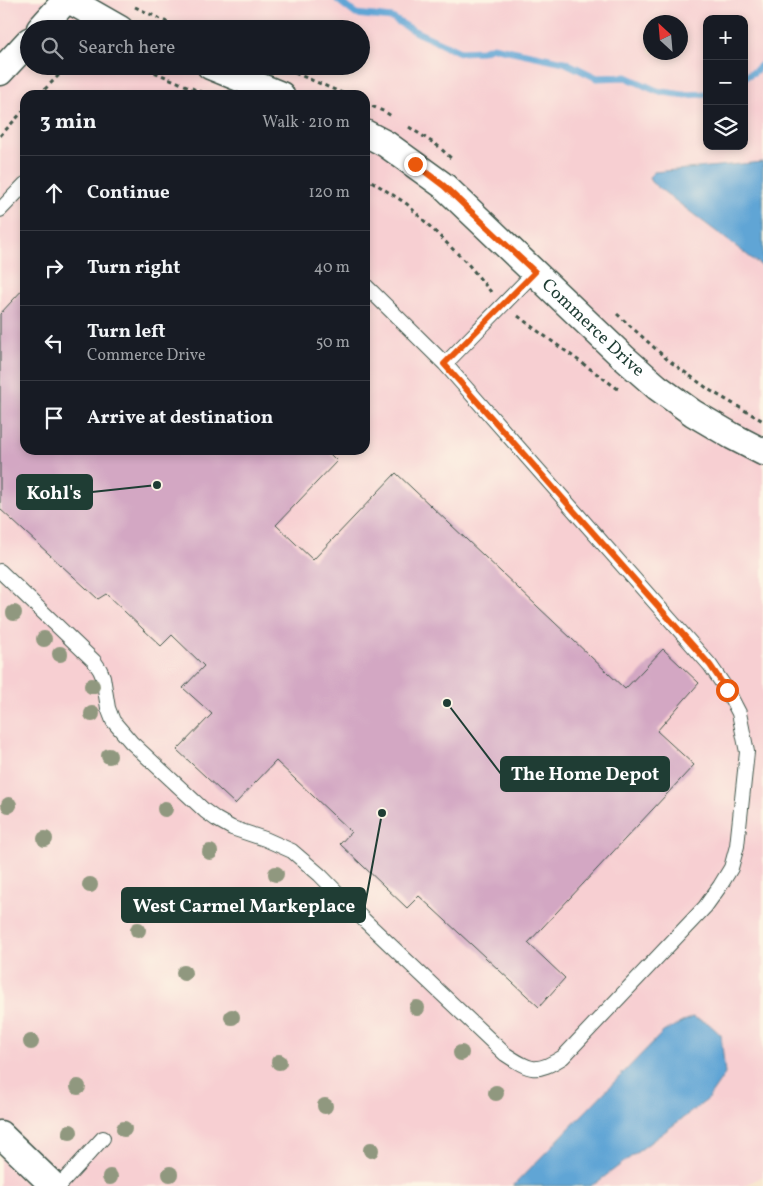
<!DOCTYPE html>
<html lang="en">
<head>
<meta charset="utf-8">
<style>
  :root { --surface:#171b24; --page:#20242c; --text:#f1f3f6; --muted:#9ea1a6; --line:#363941 }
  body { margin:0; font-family:Vollkorn,serif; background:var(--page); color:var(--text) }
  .controls { position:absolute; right:15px; top:15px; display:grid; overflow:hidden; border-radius:10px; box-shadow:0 2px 8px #0003 }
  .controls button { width:45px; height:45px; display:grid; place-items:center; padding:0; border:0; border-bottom:1px solid var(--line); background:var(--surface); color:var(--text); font:25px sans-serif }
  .compass { position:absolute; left:643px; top:15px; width:45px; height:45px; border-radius:50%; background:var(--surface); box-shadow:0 2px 8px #0003; rotate:334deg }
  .stop { position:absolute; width:15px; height:15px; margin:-11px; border:4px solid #ea580c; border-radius:50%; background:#fff }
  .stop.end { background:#ea580c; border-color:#fff; box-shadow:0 1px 5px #0008 }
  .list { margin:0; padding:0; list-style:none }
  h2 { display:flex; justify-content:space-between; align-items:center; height:65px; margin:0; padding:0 20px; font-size:21px }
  h2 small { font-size:16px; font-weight:400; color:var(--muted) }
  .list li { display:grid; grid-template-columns:32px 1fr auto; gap:15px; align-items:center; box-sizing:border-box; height:75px; padding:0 20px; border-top:1px solid var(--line) }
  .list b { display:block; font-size:19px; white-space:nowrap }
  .list p { margin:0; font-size:16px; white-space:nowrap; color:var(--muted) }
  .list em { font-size:16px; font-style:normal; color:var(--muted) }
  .icon { flex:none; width:28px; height:28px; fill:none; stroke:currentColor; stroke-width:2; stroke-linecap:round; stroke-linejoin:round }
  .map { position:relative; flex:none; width:763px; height:1186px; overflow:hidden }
  .search { position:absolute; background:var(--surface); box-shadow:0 2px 8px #0003; left:20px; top:20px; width:350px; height:55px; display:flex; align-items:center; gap:12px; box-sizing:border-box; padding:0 18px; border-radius:28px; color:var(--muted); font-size:19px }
  .panel { position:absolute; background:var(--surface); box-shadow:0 2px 8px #0003; left:20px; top:90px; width:350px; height:365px; border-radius:15px }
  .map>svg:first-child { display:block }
  .built { fill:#f7cfd2; fill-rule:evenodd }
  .water { fill:#60a5d5; stroke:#407184 }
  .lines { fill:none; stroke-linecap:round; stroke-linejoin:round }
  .stream { stroke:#60a5d5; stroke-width:7 }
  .building { fill:#d3a7c3 }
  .service-casing { stroke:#3f564a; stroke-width:16 }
  .minor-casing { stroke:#3f564a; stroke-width:29 }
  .path { stroke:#3f564a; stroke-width:3; stroke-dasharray:4 4; stroke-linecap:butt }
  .service { stroke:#fff; stroke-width:14 }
  .minor { stroke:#fff; stroke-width:26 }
  .tree { fill:#90987f }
  .route { stroke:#ea580c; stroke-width:6 }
  .labels { text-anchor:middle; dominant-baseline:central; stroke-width:4.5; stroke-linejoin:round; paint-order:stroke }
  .street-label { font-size:18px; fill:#1f3d34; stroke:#fcf5e5 }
  .leader { fill:none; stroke:#1f3d34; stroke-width:2 }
  .callout-dot { fill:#1f3d34; stroke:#fcf5e5; stroke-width:2 }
  .callout { fill:#1f3d34; stroke:#1f3d34; stroke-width:2 }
  .callout-label { font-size:19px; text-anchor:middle; font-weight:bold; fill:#fff }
</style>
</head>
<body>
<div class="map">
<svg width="763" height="1186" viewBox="0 0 763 1186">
  <rect width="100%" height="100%" fill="#fcf5e5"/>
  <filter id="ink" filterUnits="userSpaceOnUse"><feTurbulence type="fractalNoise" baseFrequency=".02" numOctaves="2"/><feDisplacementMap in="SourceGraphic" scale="10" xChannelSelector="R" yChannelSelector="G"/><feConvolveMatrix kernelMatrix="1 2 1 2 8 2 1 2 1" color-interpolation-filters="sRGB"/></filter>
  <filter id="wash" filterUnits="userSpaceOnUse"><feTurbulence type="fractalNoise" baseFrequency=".0096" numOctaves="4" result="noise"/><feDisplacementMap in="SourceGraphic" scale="20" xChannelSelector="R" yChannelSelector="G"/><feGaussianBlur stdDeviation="1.12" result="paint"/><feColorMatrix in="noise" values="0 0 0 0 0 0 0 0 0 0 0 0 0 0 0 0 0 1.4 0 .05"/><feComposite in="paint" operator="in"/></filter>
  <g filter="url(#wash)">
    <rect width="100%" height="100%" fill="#f6e2c8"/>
    <!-- built -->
    <path class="built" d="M0,0H763V1176L744,1186H0ZM707,19H744V146H707ZM650,22H680V52H650ZM29,29H361V66H29ZM25,95H365V450H25Z"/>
    <!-- water -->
    <path class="water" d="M763,162V267L651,182L649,177L654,172Z
      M692,1017L708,1023L721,1035L725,1074L707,1100L596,1183L590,1186H513L663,1032Z"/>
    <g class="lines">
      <!-- stream -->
      <path class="stream" d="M338,0L356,14L392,18L416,32L460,52L482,51L493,47L564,62L597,78L626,77L657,91L683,95L707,94
        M744,77L754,72L763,64"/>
    </g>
    <g id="blocks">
      <!-- building -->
      <path class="building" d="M25,287V450H326L337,461L276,525L313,560L396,473L625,689L663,649L699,683L657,731L694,765L528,943L565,978L539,1007L419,896L407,908L340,844L351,832L276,761L235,804L177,750L212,714L183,688L204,666L172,635L161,646L106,594L98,599L0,509V314Z"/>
    </g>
  </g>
  <g filter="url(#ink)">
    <use href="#blocks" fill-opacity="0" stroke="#3f564a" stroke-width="1"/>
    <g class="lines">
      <defs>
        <path id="service" d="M0,210L25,184
          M445,364L535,272
          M0,571L94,661L100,670L103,677L108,708L113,721L131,742L205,811L216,819L232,828L265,839L292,851L320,875L364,920L505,1054C531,1071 536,1074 563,1057L705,907L720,886L731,868L737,846L747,752L739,713L727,690L710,665L445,364L365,285
          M59,1186L103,1138"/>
        <g id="minor">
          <path d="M69,0L120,29"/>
          <path d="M40,29L66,0"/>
          <path d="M210,66L281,95"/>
          <path d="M0,72L29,41"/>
          <path id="s1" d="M365,133L386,144L444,186L623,357L657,387L693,413L732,436L763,452"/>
          <path d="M0,1134L54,1186"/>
        </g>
      </defs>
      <!-- service casing -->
      <use href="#service" class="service-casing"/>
      <!-- minor casing -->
      <use href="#minor" class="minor-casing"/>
      <!-- path -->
      <path class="path" d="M135,7L182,29
        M140,66L208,95
        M295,73L347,95
        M39,95L68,66
        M365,103L385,112L393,117
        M409,127L438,146L452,159
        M0,136L25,109
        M365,177L407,204L468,264L491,292
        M617,314L668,360L711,391L763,421
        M518,316L535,329L618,389"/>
      <!-- service -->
      <use href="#service" class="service"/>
      <!-- minor -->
      <use href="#minor" class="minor"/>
    </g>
    <!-- trees -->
    <g class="tree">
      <circle cx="14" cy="613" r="8"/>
      <circle cx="44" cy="639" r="8"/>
      <circle cx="60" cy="654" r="8"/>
      <circle cx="92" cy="686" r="8"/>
      <circle cx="92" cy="714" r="8"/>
      <circle cx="109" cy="756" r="8"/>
      <circle cx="9" cy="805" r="8"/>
      <circle cx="165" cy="809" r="8"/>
      <circle cx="45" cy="839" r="8"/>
      <circle cx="210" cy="852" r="8"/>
      <circle cx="276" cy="874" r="8"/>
      <circle cx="90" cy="885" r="8"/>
      <circle cx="138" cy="930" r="8"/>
      <circle cx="184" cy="973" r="8"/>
      <circle cx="417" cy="1008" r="8"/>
      <circle cx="232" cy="1017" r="8"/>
      <circle cx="31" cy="1042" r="8"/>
      <circle cx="461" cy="1053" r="8"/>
      <circle cx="279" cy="1062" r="8"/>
      <circle cx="78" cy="1087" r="8"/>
      <circle cx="496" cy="1093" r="8"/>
      <circle cx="325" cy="1106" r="8"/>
      <circle cx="124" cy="1129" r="8"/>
      <circle cx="70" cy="1132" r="8"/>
      <circle cx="371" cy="1150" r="8"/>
      <circle cx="170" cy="1174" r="8"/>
      <circle cx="110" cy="1177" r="8"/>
    </g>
  </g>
  <g class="lines" filter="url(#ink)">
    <!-- route -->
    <path class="route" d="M415,164L444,186L535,272L444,364L710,665L727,690"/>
  </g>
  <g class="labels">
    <!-- street labels -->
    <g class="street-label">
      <text stroke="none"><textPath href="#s1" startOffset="301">Commerce Drive</textPath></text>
    </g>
  </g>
  <!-- callouts -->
  <path class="leader" d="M157 485L92 492M447 703L501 774M382 813L365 905"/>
  <g class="callout-dot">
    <circle cx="157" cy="485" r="5"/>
    <circle cx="447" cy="703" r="5"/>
    <circle cx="382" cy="813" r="5"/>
  </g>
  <g class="callout">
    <rect x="17" y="475" width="75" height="34" rx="5"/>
    <rect x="501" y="757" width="168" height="34" rx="5"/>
    <rect x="122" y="888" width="243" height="34" rx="5"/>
  </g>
  <g class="callout-label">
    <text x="54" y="499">Kohl's</text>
    <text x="585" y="780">The Home Depot</text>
    <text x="244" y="912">West Carmel Markeplace</text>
  </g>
</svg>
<div class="controls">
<button>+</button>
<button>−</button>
<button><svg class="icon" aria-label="layers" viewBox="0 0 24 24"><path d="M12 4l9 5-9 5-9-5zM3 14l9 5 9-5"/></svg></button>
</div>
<svg class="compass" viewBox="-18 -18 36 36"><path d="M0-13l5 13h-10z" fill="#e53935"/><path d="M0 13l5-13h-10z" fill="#9ea1a6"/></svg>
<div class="stop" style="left:727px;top:690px"></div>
<div class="stop end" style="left:415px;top:164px"></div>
<div class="search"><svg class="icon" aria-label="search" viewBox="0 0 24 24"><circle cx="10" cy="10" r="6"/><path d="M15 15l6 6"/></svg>Search here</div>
<section class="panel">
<h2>3 min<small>Walk · 210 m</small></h2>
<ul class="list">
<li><svg class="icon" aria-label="ahead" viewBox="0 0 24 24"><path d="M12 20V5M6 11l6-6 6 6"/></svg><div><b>Continue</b></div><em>120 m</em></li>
<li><svg class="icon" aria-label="right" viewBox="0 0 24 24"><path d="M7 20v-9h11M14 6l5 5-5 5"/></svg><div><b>Turn right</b></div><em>40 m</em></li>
<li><svg class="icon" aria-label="left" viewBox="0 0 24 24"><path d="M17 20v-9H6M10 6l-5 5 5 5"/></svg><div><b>Turn left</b><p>Commerce Drive</p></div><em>50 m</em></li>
<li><svg class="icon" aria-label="arrive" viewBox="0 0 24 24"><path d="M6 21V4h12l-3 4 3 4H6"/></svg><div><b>Arrive at destination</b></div></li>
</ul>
</section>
</div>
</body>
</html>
